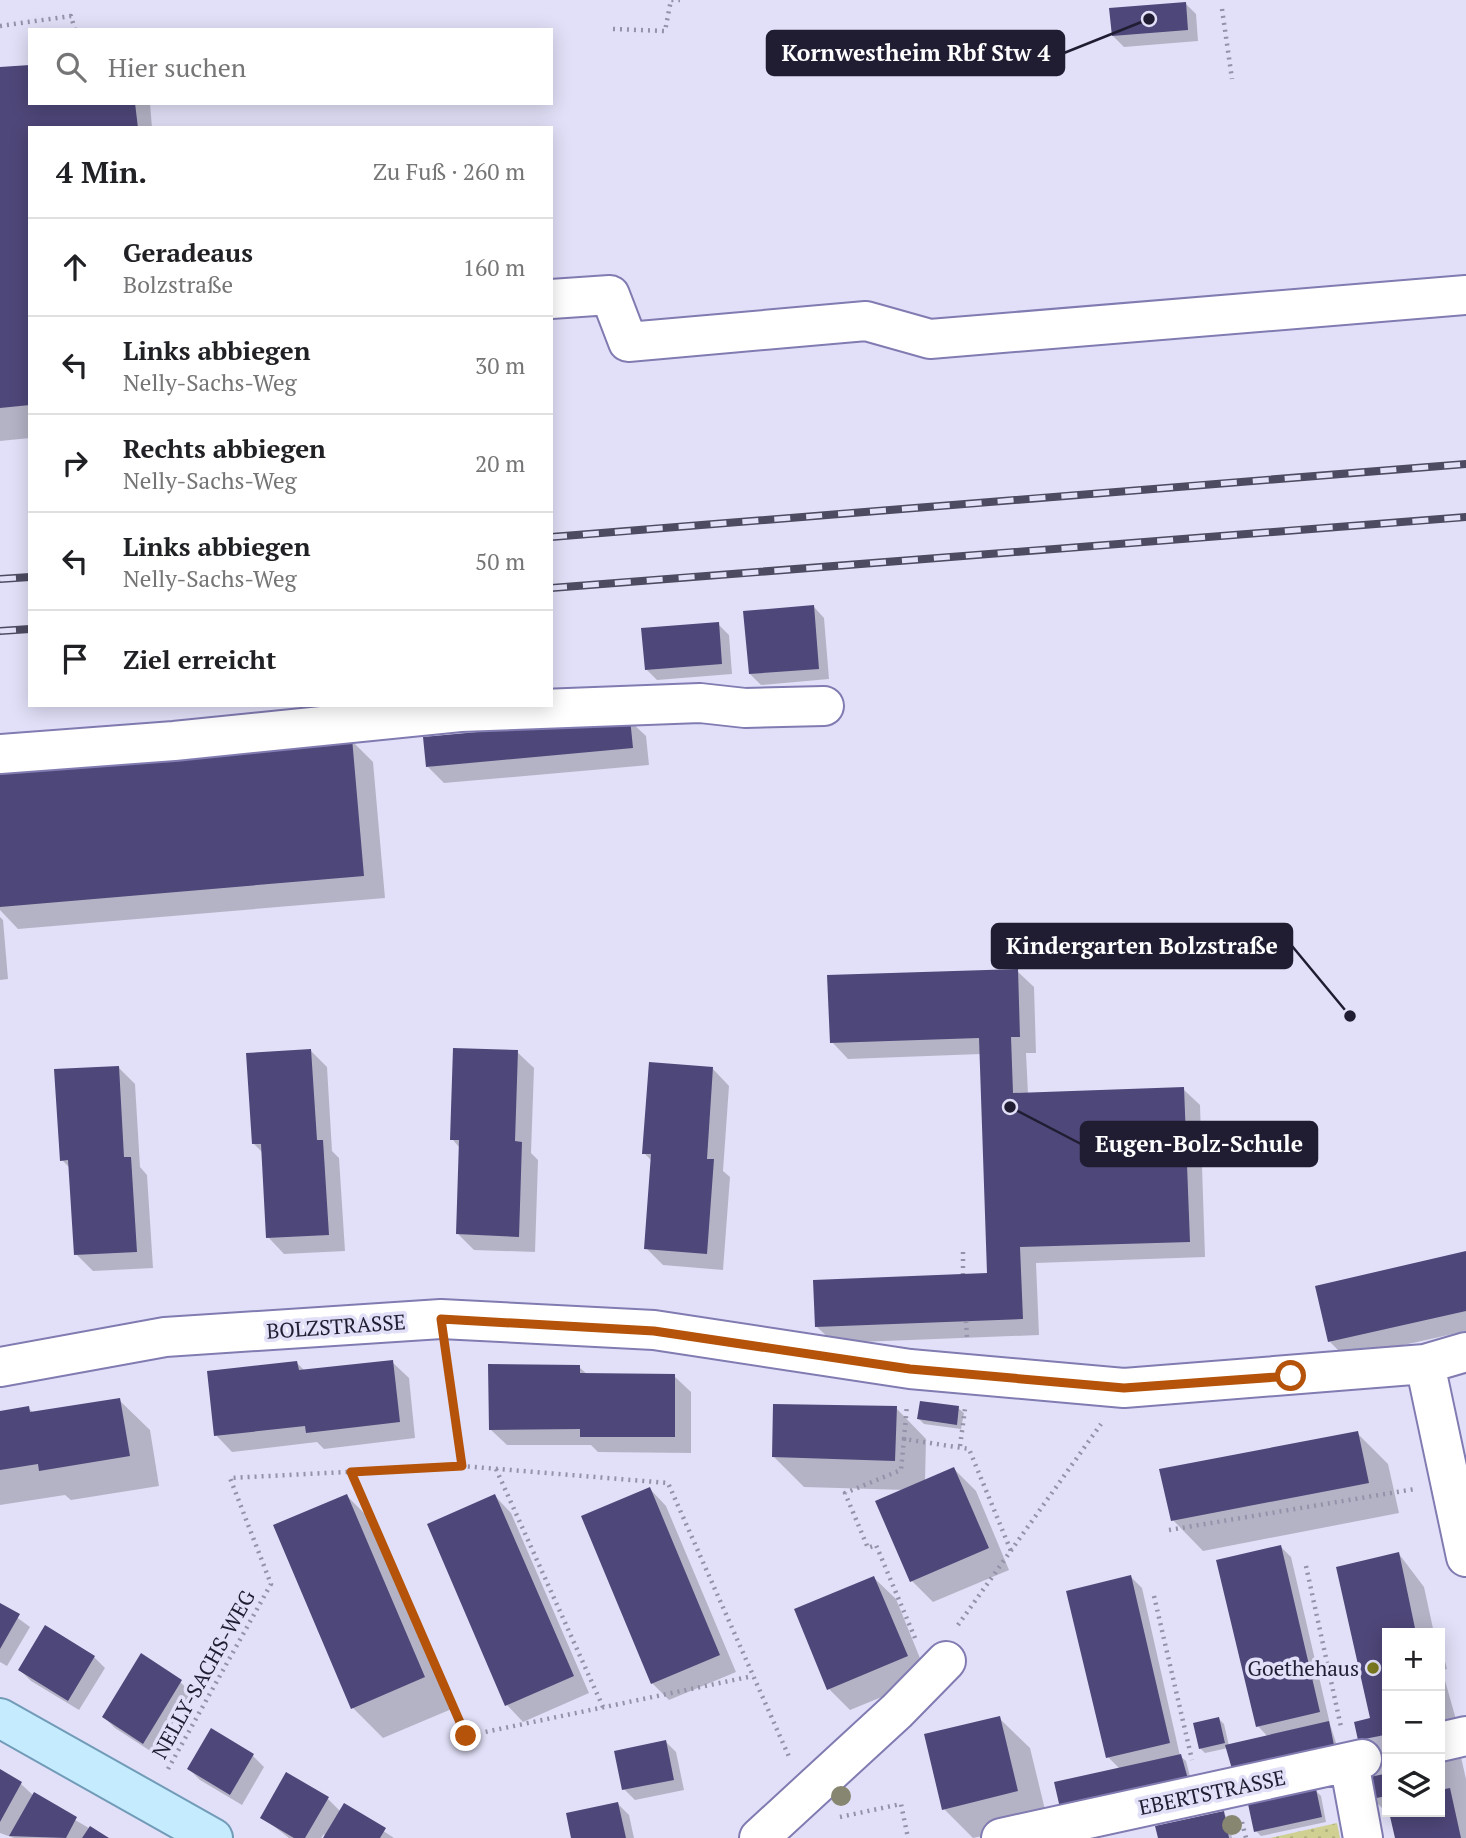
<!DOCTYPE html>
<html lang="de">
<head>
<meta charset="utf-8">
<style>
  :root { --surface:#fff; --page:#f2f2f2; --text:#202124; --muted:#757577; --line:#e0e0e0 }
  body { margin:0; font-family:"PT Serif",serif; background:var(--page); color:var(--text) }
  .controls { position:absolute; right:21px; bottom:21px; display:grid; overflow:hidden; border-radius:0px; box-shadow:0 4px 18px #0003 }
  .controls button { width:63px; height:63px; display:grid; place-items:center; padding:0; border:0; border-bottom:2px solid var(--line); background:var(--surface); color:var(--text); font:35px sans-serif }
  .stop { position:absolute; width:21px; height:21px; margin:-16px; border:5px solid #b45309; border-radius:50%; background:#fff }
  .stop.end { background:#b45309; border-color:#fff; box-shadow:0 2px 7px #0008 }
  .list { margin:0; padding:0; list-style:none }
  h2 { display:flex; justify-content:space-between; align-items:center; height:91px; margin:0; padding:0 28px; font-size:30px }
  h2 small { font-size:23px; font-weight:400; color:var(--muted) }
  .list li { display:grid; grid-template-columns:46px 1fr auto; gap:21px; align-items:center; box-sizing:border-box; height:98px; padding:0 28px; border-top:2px solid var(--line) }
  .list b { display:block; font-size:26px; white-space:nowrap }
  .list p { margin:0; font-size:23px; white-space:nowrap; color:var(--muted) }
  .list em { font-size:23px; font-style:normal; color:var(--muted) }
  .icon { flex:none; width:38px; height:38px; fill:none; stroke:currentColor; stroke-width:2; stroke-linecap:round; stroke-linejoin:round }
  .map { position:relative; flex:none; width:1466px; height:1838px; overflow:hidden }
  .search { position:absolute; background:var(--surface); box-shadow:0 4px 18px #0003; left:28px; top:28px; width:525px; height:77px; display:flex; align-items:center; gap:18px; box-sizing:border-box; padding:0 24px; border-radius:0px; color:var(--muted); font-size:26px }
  .panel { position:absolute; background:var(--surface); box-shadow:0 4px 18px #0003; left:28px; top:126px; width:525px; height:581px; border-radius:0px }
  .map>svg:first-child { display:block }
  .park { fill:url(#park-dots) }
  .shadow { fill:#0003 }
  .building { fill:#4e4779 }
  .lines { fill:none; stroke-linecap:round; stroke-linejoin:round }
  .minor-tunnel { stroke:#bab9d1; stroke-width:38; stroke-dasharray:38 19; stroke-linecap:butt }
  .minor-casing { stroke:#807bb1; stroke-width:42 }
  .major-casing { stroke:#719bb7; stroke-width:42 }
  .path { stroke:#9492a9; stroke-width:4.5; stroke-dasharray:2 5; stroke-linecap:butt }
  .minor { stroke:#fff; stroke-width:38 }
  .major { stroke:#c4ecfe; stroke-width:38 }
  .rail-casing { stroke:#4d4b61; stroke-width:8 }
  .rail { stroke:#e1e0f8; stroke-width:5; stroke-dasharray:16; stroke-linecap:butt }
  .tree { fill:#878670 }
  .route { stroke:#b45309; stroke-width:9 }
  .poi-dot { fill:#7b7920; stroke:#e1e0f8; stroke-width:2.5 }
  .labels { text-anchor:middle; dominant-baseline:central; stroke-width:7; stroke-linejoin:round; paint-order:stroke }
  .street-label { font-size:21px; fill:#201d33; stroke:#e1e0f8 }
  .poi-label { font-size:21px; fill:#201d33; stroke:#e1e0f8; text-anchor:end }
  .leader { fill:none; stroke:#201d33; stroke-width:2.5 }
  .callout-dot { fill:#201d33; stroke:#e1e0f8; stroke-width:2.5 }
  .callout { fill:#201d33; stroke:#201d33; stroke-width:2.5 }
  .callout-label { font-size:23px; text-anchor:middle; font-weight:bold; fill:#fff }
</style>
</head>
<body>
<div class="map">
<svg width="1466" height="1838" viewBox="0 0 1466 1838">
  <defs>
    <pattern id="park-dots" width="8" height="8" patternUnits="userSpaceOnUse" patternTransform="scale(1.75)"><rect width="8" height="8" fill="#cfd092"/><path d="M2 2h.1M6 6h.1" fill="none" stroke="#b1b27e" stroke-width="1.8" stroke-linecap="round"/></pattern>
  </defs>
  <rect width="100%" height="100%" fill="#e1e0f8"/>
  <!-- park -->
  <path class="park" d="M1337,1823L1340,1838H1270Z"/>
  <!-- shadow -->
  <path class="shadow" d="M1185,3L1196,14L1198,41L1124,47L1113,36Z
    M0,69L30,103H150L152,128H30V438L0,441Z
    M814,607L824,618L829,679L761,685L750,674Z
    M718,624L729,635L732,674L657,680L646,669Z
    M629,720L646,736L649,765L444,783L428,767Z
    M351,740L373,762L385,898L18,929L0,910V770Z
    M0,917L3,920L8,979L0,980Z
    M1017,971L1034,987L1036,1053H1026L1028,1094L1183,1089L1200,1105L1205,1257L1036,1263L1039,1335L834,1343L817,1327L989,1275L981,1054L848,1059L832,1042Z
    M310,1050L327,1067L332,1151L339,1158L345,1251L284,1254L268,1237L263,1153L253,1143Z
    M517,1052L534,1068L531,1153L538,1160L535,1252L474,1250L458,1234L460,1148L452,1139Z
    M118,1067L135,1084L140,1167L147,1175L153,1268L93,1271L76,1254L71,1169L62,1160Z
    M713,1069L729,1086L723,1171L730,1177L723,1270L663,1265L646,1248L652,1161L644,1153Z
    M1466,1253V1331L1346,1358L1330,1342Z
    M392,1362L409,1378L415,1438L324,1449L317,1442L232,1452L216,1435L297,1363L305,1371Z
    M579,1367L588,1375L674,1376L691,1392V1453L598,1452L591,1445H507L490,1429Z
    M119,1400L150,1430L159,1486L71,1500L65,1495L0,1505V1412L28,1408L34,1413Z
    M896,1408L926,1439L925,1481L954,1469L976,1491L1009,1570L933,1602L912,1581L906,1490L804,1487L774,1457Z
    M958,1408L964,1413L961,1429L924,1424L919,1419Z
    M1357,1433L1388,1464L1399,1513L1203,1551L1173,1520Z
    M650,1489L666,1506L736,1672L669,1700L652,1683Z
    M347,1496L377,1526L454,1708L383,1738L353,1708Z
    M495,1496L511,1513L589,1693L523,1722L507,1705Z
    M1280,1546L1291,1557L1330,1724L1338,1749L1238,1773L1228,1748L1205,1753L1200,1748L1219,1719L1224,1724L1229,1746L1268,1737L1258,1726Z
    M1399,1554L1424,1587L1434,1633H1387V1812H1440V1642L1447,1669L1442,1670L1459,1730L1455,1731L1466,1779V1838H1397L1392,1818L1372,1798V1719Z
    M1131,1577L1142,1588L1180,1756L1186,1761L1192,1784L1120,1769L1108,1757Z
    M874,1578L896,1599L928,1678L850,1710L829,1689Z
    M0,1605L30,1627L7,1666L0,1662Z
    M94,1657L105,1668L79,1710L31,1681L20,1670Z
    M180,1682L191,1692L155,1754L115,1728L104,1717Z
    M999,1718L1030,1748L1048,1822L973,1838L944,1809Z
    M211,1731L253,1756L264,1767L242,1805L200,1780L189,1769Z
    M665,1741L676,1752L684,1790L635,1800L624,1789Z
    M0,1771L21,1784L34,1796L106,1838H14L0,1833Z
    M1316,1791L1321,1796L1326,1822L1261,1836L1256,1831Z
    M327,1798L341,1812L344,1805L394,1838H326L324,1834L321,1838H289L262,1817Z
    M618,1804L629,1815L634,1838H573Z
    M1223,1813L1228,1818L1232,1838H1160Z"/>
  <!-- building -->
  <path class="building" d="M1186,2L1188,30L1112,36L1109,8Z
    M30,65V103H135L138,128H30V405L0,408V67Z
    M814,605L819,669L749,674L743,611Z
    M719,622L722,664L645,670L641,628Z
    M630,718L633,748L426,767L423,737Z
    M352,738L364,876L0,907V768Z
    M1018,969L1020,1037H1011L1013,1093L1184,1087L1190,1242L1020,1247L1023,1319L815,1327L813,1280L987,1273L979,1038L830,1043L827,975Z
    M453,1048L518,1050L515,1141L522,1142L519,1237L456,1234L459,1140H450Z
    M311,1049L317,1140H323L329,1235L266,1238L261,1144H252L246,1053Z
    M649,1062L713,1067L707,1159H714L707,1254L644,1249L651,1154H642Z
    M119,1066L124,1157H131L137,1252L74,1255L68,1160L60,1161L54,1069Z
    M1466,1251V1311L1328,1342L1315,1286Z
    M393,1360L400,1422L306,1433L305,1426L214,1436L207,1371L297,1361L299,1370Z
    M488,1364L580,1365V1373L675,1374V1437H580V1429L489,1430Z
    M120,1398L130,1456L39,1471L38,1464L0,1470V1411L29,1406L30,1412Z
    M920,1401L959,1406L957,1425L917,1419Z
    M773,1404L897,1406L895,1461L772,1457Z
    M1358,1431L1369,1483L1171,1521L1159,1469Z
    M954,1467L989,1548L910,1582L875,1501Z
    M650,1487L720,1655L651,1684L581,1516Z
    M347,1494L425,1677L351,1709L273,1525Z
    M495,1494L574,1676L505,1706L427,1524Z
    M1281,1545L1320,1712L1256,1727L1216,1560Z
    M1399,1552L1416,1633H1387V1796L1371,1799L1354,1722L1370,1718L1336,1567Z
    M1131,1575L1170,1743L1106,1758L1066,1591Z
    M874,1576L908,1656L827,1690L794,1609Z
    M0,1603L20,1614L0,1649Z
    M45,1625L95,1656L68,1701L18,1670Z
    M141,1653L182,1680L143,1744L102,1717Z
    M1000,1716L1018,1791L942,1810L924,1734Z
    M1219,1717L1225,1743L1199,1749L1193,1723Z
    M1329,1721L1334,1745L1232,1769L1225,1745Z
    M211,1728L254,1754L230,1795L187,1769Z
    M666,1740L674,1780L622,1790L614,1751Z
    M1181,1754L1188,1779L1060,1808L1054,1782Z
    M0,1769L22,1782L0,1822Z
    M1440,1769L1445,1789L1450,1788L1461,1838H1395L1389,1812H1440Z
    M286,1772L329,1797L305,1838H294L260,1818Z
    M1316,1789L1322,1817L1254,1832L1248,1804Z
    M34,1792L77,1817L66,1838L9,1836Z
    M618,1802L626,1838H571L566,1813Z
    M344,1803L386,1828L380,1838H323Z
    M1224,1811L1229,1838H1158L1155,1826Z
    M90,1826L109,1838H82Z"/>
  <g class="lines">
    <!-- minor-tunnel -->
    <path class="minor-tunnel" d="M1362,1759L1387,1754"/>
    <defs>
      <path id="minor" d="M551,299L610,295L628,342L866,321L930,339L1466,295
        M0,754L174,741L460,712L700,703L745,708L824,706
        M1425,1364L1466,1557
        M0,1367L165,1337L441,1319L654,1330L910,1369L1124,1388L1425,1364L1466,1352
        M1440,1742L1466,1736
        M1349,1762L1363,1838
        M759,1838L897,1711L946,1661
        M1001,1838L1362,1759"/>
      <path id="major" d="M0,1718L213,1838"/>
    </defs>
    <!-- minor casing -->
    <use href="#minor" class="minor-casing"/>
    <!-- major casing -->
    <use href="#major" class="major-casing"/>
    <!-- path -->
    <path class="path" d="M1222,9L1232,79
      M0,26L71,16L75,30
      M613,29L665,31L671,0H680
      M963,1252V1274
      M966,1321L967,1338
      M446,1354L462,1466L668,1483L790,1759
      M904,1439L907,1405
      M960,1446L965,1409
      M496,1469L603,1707
      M351,1472L466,1736L753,1676
      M1169,1530L1415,1489
      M1306,1566L1341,1727
      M1154,1596L1192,1760
      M958,1625L1101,1424
      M915,1638L876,1545L868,1548L845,1493L901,1470L904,1439L969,1449L1011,1551
      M168,1769L271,1584L230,1478L462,1466
      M840,1817L901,1804L908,1838
      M1242,1822L1246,1838"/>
    <!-- minor -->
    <use href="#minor" class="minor"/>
    <!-- major -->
    <use href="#major" class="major"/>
    <defs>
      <path id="rail" d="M551,537L1466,464
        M0,579L30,577
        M551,588L1466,517
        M0,631L30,629"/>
    </defs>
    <!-- rail casing -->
    <use href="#rail" class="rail-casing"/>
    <!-- rail -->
    <use href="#rail" class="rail"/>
  </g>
  <!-- trees -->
  <g class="tree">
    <circle cx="841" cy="1796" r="10"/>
    <circle cx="1232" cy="1825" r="10"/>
  </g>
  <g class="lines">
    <!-- route -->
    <path class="route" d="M466,1736L351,1472L462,1466L441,1319L654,1331L910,1369L1124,1388L1291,1376"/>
  </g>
  <!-- markers -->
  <circle class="poi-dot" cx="1373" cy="1668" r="7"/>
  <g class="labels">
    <!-- street labels -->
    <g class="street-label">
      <text transform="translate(336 1326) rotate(-4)">BOLZSTRASSE</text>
      <text transform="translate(203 1674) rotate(-61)">NELLY-SACHS-WEG</text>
      <text transform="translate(1212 1792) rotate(-12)">EBERTSTRASSE</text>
    </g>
    <!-- poi labels -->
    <g class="poi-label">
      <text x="1359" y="1668">Goethehaus</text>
    </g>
  </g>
  <!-- callouts -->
  <path class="leader" d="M1149 19L1064 53M1350 1016L1292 946M1010 1107L1081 1144"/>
  <g class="callout-dot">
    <circle cx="1149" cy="19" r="7"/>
    <circle cx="1350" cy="1016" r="7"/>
    <circle cx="1010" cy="1107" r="7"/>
  </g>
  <g class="callout">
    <rect x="767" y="31" width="297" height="44" rx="7"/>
    <rect x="992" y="924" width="300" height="44" rx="7"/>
    <rect x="1081" y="1122" width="236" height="44" rx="7"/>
  </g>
  <g class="callout-label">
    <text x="916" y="61">Kornwestheim Rbf Stw 4</text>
    <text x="1142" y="954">Kindergarten Bolzstraße</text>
    <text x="1199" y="1152">Eugen-Bolz-Schule</text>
  </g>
</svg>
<div class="controls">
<button>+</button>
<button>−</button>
<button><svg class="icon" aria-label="layers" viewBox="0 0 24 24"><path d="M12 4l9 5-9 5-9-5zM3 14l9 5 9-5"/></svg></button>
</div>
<div class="stop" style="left:1291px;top:1376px"></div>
<div class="stop end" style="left:466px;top:1736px"></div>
<div class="search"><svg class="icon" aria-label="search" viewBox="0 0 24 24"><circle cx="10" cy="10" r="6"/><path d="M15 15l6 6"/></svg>Hier suchen</div>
<section class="panel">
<h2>4 Min.<small>Zu Fuß · 260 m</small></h2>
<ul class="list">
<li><svg class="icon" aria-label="ahead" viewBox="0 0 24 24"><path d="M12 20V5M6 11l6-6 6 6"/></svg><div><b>Geradeaus</b><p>Bolzstraße</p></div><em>160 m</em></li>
<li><svg class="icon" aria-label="left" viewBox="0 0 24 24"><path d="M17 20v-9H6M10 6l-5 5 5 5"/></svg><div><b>Links abbiegen</b><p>Nelly-Sachs-Weg</p></div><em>30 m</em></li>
<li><svg class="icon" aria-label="right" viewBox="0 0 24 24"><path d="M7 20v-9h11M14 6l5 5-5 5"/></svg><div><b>Rechts abbiegen</b><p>Nelly-Sachs-Weg</p></div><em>20 m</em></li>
<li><svg class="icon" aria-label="left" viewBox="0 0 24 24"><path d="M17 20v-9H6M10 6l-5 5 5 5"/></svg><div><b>Links abbiegen</b><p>Nelly-Sachs-Weg</p></div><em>50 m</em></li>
<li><svg class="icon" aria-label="arrive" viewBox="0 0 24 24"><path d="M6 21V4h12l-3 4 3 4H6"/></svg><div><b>Ziel erreicht</b></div></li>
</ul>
</section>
</div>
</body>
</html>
